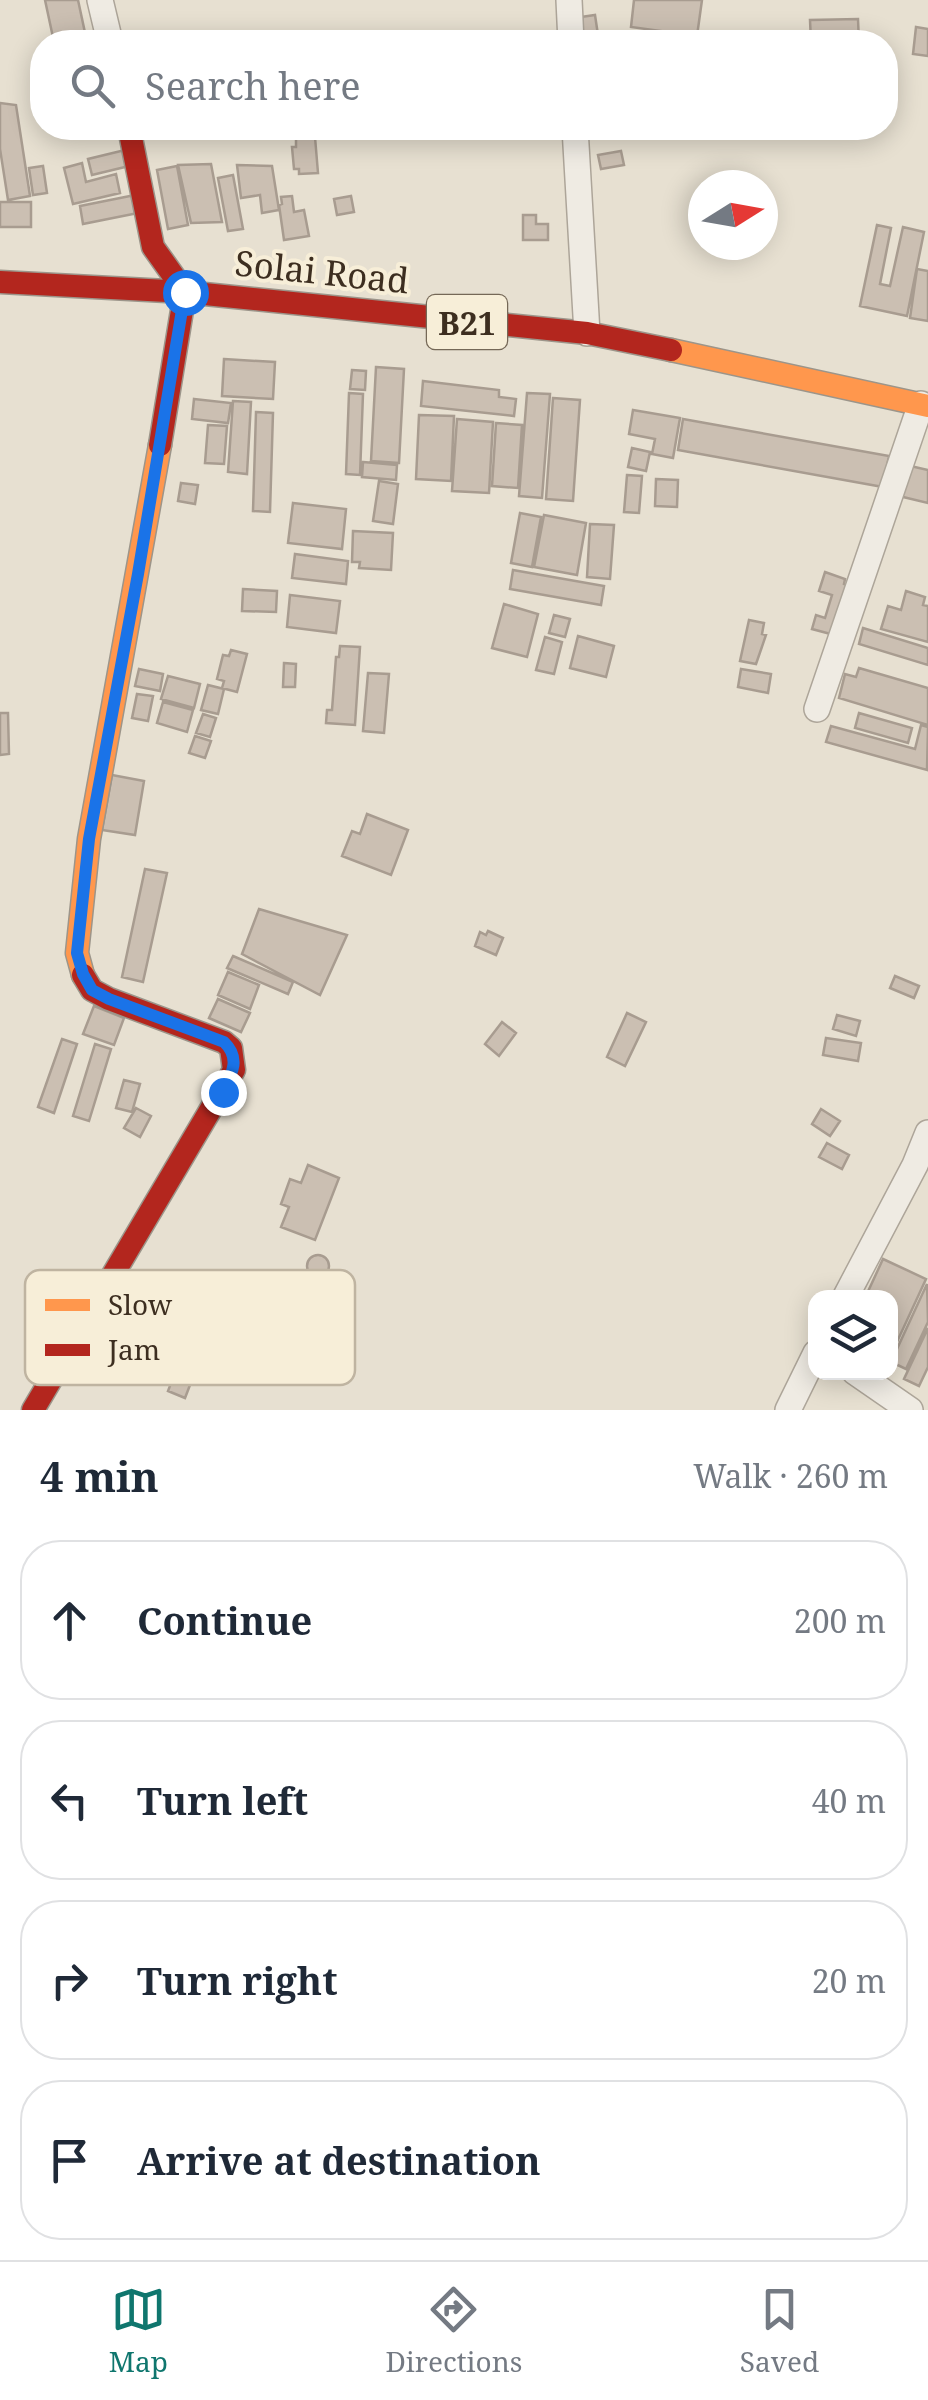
<!DOCTYPE html>
<html lang="en">
<head>
<meta charset="utf-8">
<style>
  :root { --surface:#fff; --page:#f6f6f7; --text:#1f2937; --muted:#747a83; --line:#e0e1e3; --accent:#0f766e }
  body { margin:0; font-family:"Noto Serif",serif; background:var(--page); color:var(--text) }
  .controls { position:absolute; right:30px; bottom:30px; display:grid; overflow:hidden; border-radius:20px; box-shadow:0 5px 25px #0003 }
  .controls button { width:90px; height:90px; display:grid; place-items:center; padding:0; border:0; border-bottom:2px solid var(--line); background:var(--surface); color:var(--text); font:50px sans-serif }
  .compass { position:absolute; left:688px; top:170px; width:90px; height:90px; border-radius:50%; background:var(--surface); box-shadow:0 5px 25px #0003; rotate:79deg }
  .stop { position:absolute; width:30px; height:30px; margin:-22px; border:8px solid #1a73e8; border-radius:50%; background:#fff }
  .stop.end { background:#1a73e8; border-color:#fff; box-shadow:0 2px 10px #0008 }
  .list { margin:0; padding:0; list-style:none }
  h2 { display:flex; justify-content:space-between; align-items:center; height:130px; margin:0; padding:0 40px; font-size:42px }
  h2 small { font-size:32px; font-weight:400; color:var(--muted) }
  .list li { display:grid; grid-template-columns:65px 1fr auto; gap:30px; align-items:center; box-sizing:border-box; height:160px; margin:0 20px 20px; padding:0 20px; border:2px solid var(--line); border-radius:40px }
  .list b { display:block; font-size:38px; white-space:nowrap }
  .list em { font-size:32px; font-style:normal; color:var(--muted) }
  .icon { flex:none; width:55px; height:55px; fill:none; stroke:currentColor; stroke-width:2; stroke-linecap:round; stroke-linejoin:round }
  .map { position:relative; flex:none; width:928px; height:1410px; overflow:hidden }
  .search { position:absolute; background:var(--surface); box-shadow:0 5px 25px #0003; left:30px; right:30px; top:30px; height:110px; display:flex; align-items:center; gap:25px; box-sizing:border-box; padding:0 35px; border-radius:40px; color:var(--muted); font-size:38px }
  .sheet { height:850px; background:var(--surface) }
  nav { display:flex; justify-content:space-around; align-items:center; box-sizing:border-box; height:140px; border-top:2px solid var(--line); background:var(--surface); font-size:28px; color:var(--muted) }
  nav a { display:grid; justify-items:center; gap:5px }
  nav .on { color:var(--accent) }
  .map>svg:first-child { display:block }
  .building { fill:#cbbfb2; stroke:#a89c90; stroke-width:2.5 }
  .lines { fill:none; stroke-linecap:round; stroke-linejoin:round }
  .street-casing { stroke:#ada599; stroke-width:28 }
  .slow-casing { stroke:#9c958a; stroke-width:25 }
  .jam-casing { stroke:#9c958a; stroke-width:25 }
  .street { stroke:#efebe3; stroke-width:25 }
  .slow { stroke:#ff974d; stroke-width:22 }
  .jam { stroke:#b3261e; stroke-width:22 }
  .route { stroke:#1a73e8; stroke-width:12 }
  .labels { text-anchor:middle; dominant-baseline:central; stroke-width:8; stroke-linejoin:round; paint-order:stroke }
  .shield { fill:#f7eed8; stroke:#756857; stroke-width:2.5 }
  .shield-label { font-size:32px; font-weight:bold; fill:#3d2e20 }
  .street-label { font-size:35px; fill:#3d2e20; stroke:#f7eed8 }
  .key { fill:#f7eed8; stroke:#bfb4a1; stroke-width:2.5 }
  .key-label { font-size:28px; fill:#3d2e20 }
</style>
</head>
<body>
<div class="map">
<svg width="928" height="1410" viewBox="0 0 928 1410">
  <rect width="100%" height="100%" fill="#e7e0d1"/>
  <!-- building -->
  <path class="building" d="M45,0H78L87,42H54Z
    M634,0H702L697,36L631,27Z
    M595,15L598,35L577,38L574,18Z
    M858,19L859,42H811L810,20Z
    M916,27L928,29V56L913,54Z
    M0,103L16,105L30,196L8,200L0,149Z
    M315,137L318,173L299,174V169H294L292,147H296V138Z
    M125,150L129,166L92,175L88,159Z
    M621,151L624,165L601,169L598,155Z
    M82,163L86,182L116,174L120,193L73,204L64,168Z
    M211,164L222,222L191,223L178,165Z
    M237,165L272,166L279,210L262,213L260,195L241,198Z
    M43,166L47,193L33,195L29,168Z
    M177,166L188,225L168,229L157,170Z
    M233,175L243,229L228,231L218,178Z
    M135,195L138,213L83,224L80,206Z
    M292,196L294,212L304,210L309,236L284,240L279,205L282,204L281,197Z
    M351,196L354,212L337,215L334,199Z
    M0,202H31V227H0Z
    M523,215H536V224H548V240H523Z
    M877,225L891,228L880,284L890,286L903,227L924,232L907,316L860,306Z
    M917,269L928,271V321L910,318Z
    M224,359L275,362L273,399L222,396Z
    M376,367L404,369L399,463L371,461Z
    M352,370L366,371L365,390L350,389Z
    M423,381L499,390V397L516,399L514,416L421,406Z
    M349,393L363,394L360,475L346,474Z
    M527,393L550,394L542,498L519,496Z
    M553,398L580,400L573,501L546,499Z
    M194,399L231,403L228,423L192,419Z
    M233,401L251,402L247,474L228,472Z
    M633,410L680,418L673,458L652,454L655,439L629,434Z
    M256,412L273,413L270,512L253,511Z
    M419,415L454,416L451,481L416,479Z
    M457,419L493,422L489,493L452,491Z
    M683,419L889,456L883,487L678,450Z
    M496,423L522,425L518,488L492,486Z
    M208,425L227,426L224,464L205,463Z
    M632,448L650,452L646,471L628,467Z
    M363,462L397,465L396,480L362,477Z
    M906,465L928,470V503L899,496Z
    M627,475L642,476L639,513L624,512Z
    M656,479L678,480L677,507L655,506Z
    M379,481L398,484L393,524L373,521Z
    M181,483L198,485L195,504L178,501Z
    M293,503L346,509L342,549L288,543Z
    M520,513L541,517L532,567L511,563Z
    M544,515L586,523L577,575L534,567Z
    M590,524L614,525L610,579L587,577Z
    M353,531L393,533L391,570L359,568L360,562H352Z
    M295,554L348,561L346,584L292,578Z
    M513,570L604,586L601,605L510,589Z
    M825,572L845,579L844,584L852,587L838,636L812,629L816,615L825,618L832,595L819,591Z
    M243,589L277,591L276,612L242,611Z
    M906,591L925,597L923,605L928,606V642L881,629L888,606L901,610Z
    M290,595L340,601L336,633L287,627Z
    M504,604L538,614L527,657L492,648Z
    M554,615L570,619L565,637L549,633Z
    M749,620L764,623L762,634L766,635L756,664L740,661Z
    M863,628L928,648V665L859,644Z
    M578,636L614,646L606,677L570,668Z
    M545,637L562,642L554,674L536,670Z
    M340,646L360,647L355,725L326,723L327,710H332L336,657H339Z
    M231,650L247,654L237,692L222,688L224,681L217,679L223,655L229,656Z
    M284,663L296,664L295,687H283Z
    M859,668L928,688V725L839,698L845,674L856,677Z
    M139,669L163,674L160,691L135,686Z
    M741,669L771,674L768,693L738,687Z
    M368,673L389,674L384,733L363,731Z
    M168,676L200,684L194,708L161,699Z
    M208,685L224,689L218,714L201,710Z
    M137,694L153,696L148,721L132,718Z
    M163,702L193,710L187,732L157,723Z
    M0,713H8L9,754L0,755Z
    M859,713L912,728L908,743L855,728Z
    M203,714L216,718L210,737L196,733Z
    M921,725L928,727L927,770L826,742L831,726L915,749Z
    M195,736L211,741L205,758L189,753Z
    M112,775L144,781L135,835L102,830Z
    M367,814L408,830L391,875L342,856L352,831L360,834Z
    M145,869L167,873L143,982L122,977Z
    M259,909L347,935L320,995L242,954Z
    M488,931L503,938L496,955L475,946L480,932L486,935Z
    M233,956L293,982L288,994L227,968Z
    M228,972L259,985L250,1009L218,995Z
    M895,976L919,986L914,998L890,988Z
    M218,999L250,1013L241,1032L209,1018Z
    M94,1006L124,1018L114,1045L83,1034Z
    M627,1013L646,1022L625,1066L607,1057Z
    M837,1015L860,1021L856,1036L833,1029Z
    M502,1022L516,1033L499,1056L485,1044Z
    M826,1038L861,1043L858,1061L823,1055Z
    M62,1039L77,1044L54,1113L38,1107Z
    M95,1044L111,1049L89,1121L73,1116Z
    M124,1080L140,1084L132,1112L116,1108Z
    M136,1108L151,1116L140,1137L124,1128Z
    M821,1109L840,1121L830,1136L812,1124Z
    M827,1143L849,1155L842,1169L819,1157Z
    M308,1165L339,1178L315,1240L281,1227L289,1207L281,1204L290,1179L301,1183Z
    M307 1266a11 11 0 1 1 22 0a11 11 0 1 1-22 0Z
    M883,1259L926,1279L890,1357V1298H865Z
    M927,1284L928,1322L906,1369L891,1362Z
    M193,1326L210,1333L185,1398L168,1391Z
    M928,1328V1367L919,1386L904,1379Z"/>
  <g class="lines">
    <defs>
      <path id="street" d="M100,0L110,42
        M569,0L571,42
        M575,128L587,333
        M817,709L921,404
        M845,1298L915,1165L928,1133
        M855,1372L910,1410
        M788,1410L816,1353"/>
      <path id="slow" d="M671,350L928,406
        M83,975L77,953L89,839L160,445"/>
      <path id="jam" d="M129,128L153,247L185,292L160,445
        M0,282L185,292L587,333L671,350
        M33,1410L234,1070L231,1048L224,1042L109,999L92,990L83,975"/>
    </defs>
    <!-- street casing -->
    <use href="#street" class="street-casing"/>
    <!-- slow casing -->
    <use href="#slow" class="slow-casing"/>
    <!-- jam casing -->
    <use href="#jam" class="jam-casing"/>
    <!-- street -->
    <use href="#street" class="street"/>
    <!-- slow -->
    <use href="#slow" class="slow"/>
    <!-- jam -->
    <use href="#jam" class="jam"/>
  </g>
  <g class="lines">
    <!-- route -->
    <path class="route" d="M185,292L138,574L89,839L77,953L83,974L92,990L109,999L224,1042C241,1058 232,1074 223,1092"/>
  </g>
  <g class="labels">
    <!-- shield labels -->
    <rect class="shield" x="427" y="295" width="80" height="54" rx="8"/>
    <g class="shield-label">
      <text x="467" y="322">B21</text>
    </g>
    <!-- street labels -->
    <g class="street-label">
      <text transform="translate(322 271) rotate(6)">Solai Road</text>
    </g>
  </g>
  <!-- legend -->
  <rect x="25" y="1270" width="330" height="115" rx="15" class="key"/>
  <rect x="45" y="1299" width="45" height="12" fill="#ff974d"/>
  <rect x="45" y="1344" width="45" height="12" fill="#b3261e"/>
  <g class="key-label">
    <text x="108" y="1315">Slow</text>
    <text x="108" y="1360">Jam</text>
  </g>
</svg>
<div class="controls">
<button><svg class="icon" aria-label="layers" viewBox="0 0 24 24"><path d="M12 4l9 5-9 5-9-5zM3 14l9 5 9-5"/></svg></button>
</div>
<svg class="compass" viewBox="-18 -18 36 36"><path d="M0-13l5 13h-10z" fill="#e53935"/><path d="M0 13l5-13h-10z" fill="#747a83"/></svg>
<div class="stop" style="left:185px;top:292px"></div>
<div class="stop end" style="left:223px;top:1092px"></div>
<div class="search"><svg class="icon" aria-label="search" viewBox="0 0 24 24"><circle cx="10" cy="10" r="6"/><path d="M15 15l6 6"/></svg>Search here</div>
</div>
<section class="sheet">
<h2>4 min<small>Walk · 260 m</small></h2>
<ul class="list">
<li><svg class="icon" aria-label="ahead" viewBox="0 0 24 24"><path d="M12 20V5M6 11l6-6 6 6"/></svg><div><b>Continue</b></div><em>200 m</em></li>
<li><svg class="icon" aria-label="left" viewBox="0 0 24 24"><path d="M17 20v-9H6M10 6l-5 5 5 5"/></svg><div><b>Turn left</b></div><em>40 m</em></li>
<li><svg class="icon" aria-label="right" viewBox="0 0 24 24"><path d="M7 20v-9h11M14 6l5 5-5 5"/></svg><div><b>Turn right</b></div><em>20 m</em></li>
<li><svg class="icon" aria-label="arrive" viewBox="0 0 24 24"><path d="M6 21V4h12l-3 4 3 4H6"/></svg><div><b>Arrive at destination</b></div></li>
</ul>
</section>
<nav>
<a class="on"><svg class="icon" aria-label="map" viewBox="0 0 24 24"><path d="M3 6l6-2 6 2 6-2v14l-6 2-6-2-6 2zM9 4v14M15 6v14"/></svg>Map</a>
<a><svg class="icon" aria-label="directions" viewBox="0 0 24 24"><path d="M12 3l9 9-9 9-9-9zM9 14v-3h6M13 9l2 2-2 2"/></svg>Directions</a>
<a><svg class="icon" aria-label="saved" viewBox="0 0 24 24"><path d="M7 4h10v16l-5-4-5 4z"/></svg>Saved</a>
</nav>
</body>
</html>
